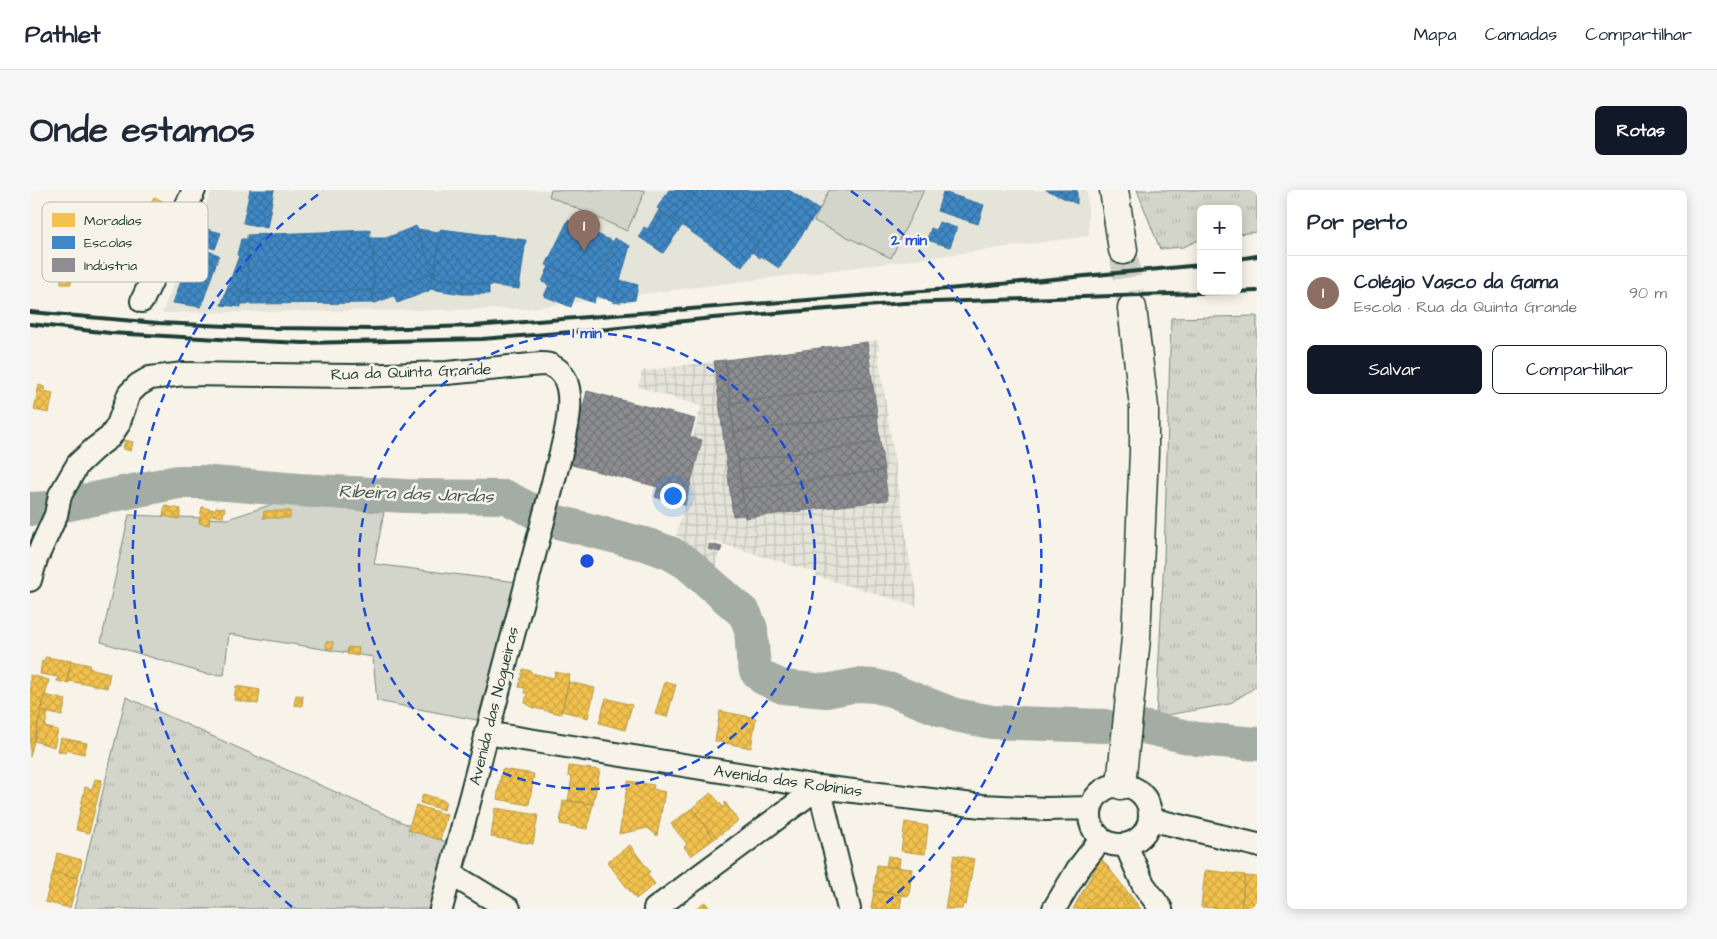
<!DOCTYPE html>
<html lang="pt">
<head>
<meta charset="utf-8">
<style>
  :root { --surface:#fff; --page:#f6f6f7; --text:#1f2937; --muted:#747a83; --line:#e0e1e3; --accent:#111827 }
  body { margin:0; font-family:"Architects Daughter",sans-serif; background:var(--page); color:var(--text) }
  .controls { position:absolute; right:15px; top:15px; display:grid; overflow:hidden; border-radius:8px; box-shadow:0 2px 12px #0003 }
  .controls button { width:45px; height:45px; display:grid; place-items:center; padding:0; border:0; border-bottom:1px solid var(--line); background:var(--surface); color:var(--text); font:25px sans-serif }
  .you { position:absolute; left:642px; top:305px; width:18px; height:18px; margin:-12px; border:4px solid #fff; border-radius:50%; background:#1a73e8; box-shadow:0 0 0 8px #1a73e833 }
  .badge { display:grid; place-items:center; width:32px; height:32px; border-radius:50%; background:var(--accent); color:#fff; font-size:16px; font-weight:700 }
  .pin { position:absolute; translate:-50% -41px; filter:drop-shadow(0 1px 2px #0008) }
  .pin::after { content:''; position:absolute; top:26px; width:18px; height:15px; background:inherit; clip-path:polygon(0 0,100% 0,50% 100%) }
  .list { margin:0; padding:0; list-style:none }
  h2 { display:flex; justify-content:space-between; align-items:center; height:65px; margin:0; padding:0 20px; font-size:21px }
  h2 small { font-size:16px; font-weight:400; color:var(--muted) }
  .list li { display:grid; grid-template-columns:32px 1fr auto; gap:15px; align-items:center; box-sizing:border-box; height:75px; padding:0 20px; border-top:1px solid var(--line) }
  .list b { display:block; font-size:19px; white-space:nowrap }
  .list p { margin:0; font-size:16px; white-space:nowrap; color:var(--muted) }
  .list em { font-size:16px; font-style:normal; color:var(--muted) }
  .actions { display:flex; gap:10px; padding:15px 20px }
  .actions a { flex:1; padding:11px 0; border:1px solid var(--accent); border-radius:8px; text-align:center; font-size:18px; color:var(--accent) }
  .actions .main { background:var(--accent); color:#fff }
  .map { position:relative; flex:none; width:1227px; height:719px; overflow:hidden; border-radius:8px }
  header { display:flex; align-items:center; gap:30px; box-sizing:border-box; height:70px; padding:0 25px; background:var(--surface); border-bottom:1px solid var(--line) }
  header strong { font-size:24px }
  nav { display:flex; gap:28px; margin-inline-start:auto; font-size:18px }
  .intro { display:flex; align-items:center; justify-content:space-between; box-sizing:border-box; height:120px; padding:0 30px }
  h1 { margin:0; font-size:35px }
  .button { padding:12px 22px; border-radius:8px; background:var(--accent); color:#fff; font-size:18px; font-weight:700 }
  main { display:flex; gap:30px; padding:0 30px }
  aside { flex:1; background:var(--surface); border-radius:8px; box-shadow:0 2px 12px #0003 }
  .map>svg:first-child { display:block }
  .built { fill:#e5e4d9 }
  .industrial { fill:url(#industrial-grid) }
  .grass { fill:url(#grass-tufts); stroke:#79897f }
  .garden { fill:#d3d5ca; stroke:#79897f }
  .homes { fill:url(#homes-cross-hatch); stroke:#b39946 }
  .schools { fill:url(#schools-cross-hatch); stroke:#35729a }
  .industry { fill:url(#industry-cross-hatch); stroke:#6c7576 }
  .lines { fill:none; stroke-linecap:round; stroke-linejoin:round }
  .river { stroke:#a4ada3; stroke-width:34 }
  .tertiary-tunnel { stroke:#cccfc4; stroke-width:28; stroke-dasharray:28 14; stroke-linecap:butt }
  .minor-casing { stroke:#1f3d34; stroke-width:26 }
  .tertiary-casing { stroke:#1f3d34; stroke-width:31 }
  .minor { stroke:#f7f3e8; stroke-width:22 }
  .tertiary { stroke:#f7f3e8; stroke-width:28 }
  .rail { stroke:#1f3d34; stroke-width:4 }
  .ring { fill:none; stroke:#1d4ed8; stroke-width:2.5; stroke-dasharray:9 6 }
  .labels { text-anchor:middle; dominant-baseline:central; stroke-width:5; stroke-linejoin:round; paint-order:stroke }
  .street-label { font-size:16px; fill:#1f3d34; stroke:#f7f3e8 }
  .water-label { font-size:18px; font-style:italic; fill:#405950; stroke:#f7f3e8 }
  .key { fill:#f7f3e8; stroke:#b6bcb2; stroke-width:1 }
  .key-label { font-size:14px; fill:#1f3d34 }
  .centre { fill:#1d4ed8; stroke:#f7f3e8; stroke-width:2.5 }
  .ring-label { font-size:15px; text-anchor:middle; font-weight:bold; fill:#1d4ed8; stroke:#f7f3e8; stroke-width:5; stroke-linejoin:round; paint-order:stroke }
</style>
</head>
<body>
<header>
<strong>Pathlet</strong>
<nav><a>Mapa</a><a>Camadas</a><a>Compartilhar</a></nav>
</header>
<div class="intro"><h1>Onde estamos</h1><a class="button">Rotas</a></div>
<main>
<div class="map">
<svg width="1227" height="719" viewBox="0 0 1227 719">
  <defs>
    <pattern id="industrial-grid" width="8" height="8" patternUnits="userSpaceOnUse" patternTransform="scale(1.25)"><rect width="8" height="8" fill="#e5e4d9"/><path d="M0 4h8M4 0v8" fill="none" stroke="#c4c4bb"/></pattern>
    <pattern id="grass-tufts" width="24" height="20" patternUnits="userSpaceOnUse" patternTransform="scale(1.25)"><rect width="24" height="20" fill="#d3d5ca"/><path d="M3 7l-1-3M5 7V3M7 7l1-3M15 17l-1-3M17 17v-4M19 17l1-3" fill="none" stroke="#b5b8ae"/></pattern>
    <pattern id="homes-cross-hatch" width="8" height="8" patternUnits="userSpaceOnUse" patternTransform="scale(1.25)"><rect width="8" height="8" fill="#f2c14e"/><path d="M0 0l8 8M0 8l8-8" fill="none" stroke="#cfa745"/></pattern>
    <pattern id="schools-cross-hatch" width="8" height="8" patternUnits="userSpaceOnUse" patternTransform="scale(1.25)"><rect width="8" height="8" fill="#3f88c5"/><path d="M0 0l8 8M0 8l8-8" fill="none" stroke="#3470a1"/></pattern>
    <pattern id="industry-cross-hatch" width="8" height="8" patternUnits="userSpaceOnUse" patternTransform="scale(1.25)"><rect width="8" height="8" fill="#8d8d92"/><path d="M0 0l8 8M0 8l8-8" fill="none" stroke="#737478"/></pattern>
  </defs>
  <rect width="100%" height="100%" fill="#f7f3e8"/>
  <filter id="ink" filterUnits="userSpaceOnUse"><feTurbulence type="fractalNoise" baseFrequency=".02" numOctaves="2"/><feDisplacementMap in="SourceGraphic" scale="10" xChannelSelector="R" yChannelSelector="G"/><feConvolveMatrix kernelMatrix="1 2 1 2 8 2 1 2 1" color-interpolation-filters="sRGB"/></filter>
  <g filter="url(#ink)">
    <!-- built -->
    <path class="built" d="M182,0H1057L1059,46L844,75L493,119L132,123Z"/>
    <!-- industrial -->
    <path class="industrial" d="M848,150L849,161L848,162L881,379L887,401V416L786,386L787,383L680,350V354L692,357L689,362L685,379L646,345L672,251L663,248L671,216L608,197L612,181Z"/>
    <!-- grass -->
    <path class="grass" d="M1107,0H1227V42L1208,44V19H1171V49L1153,57L1130,59Z
      M1227,126V496L1199,514L1126,527L1134,368L1141,128Z
      M96,507L440,663L422,719H44Z"/>
    <!-- garden -->
    <path class="garden" d="M521,0H612L615,1L597,41L519,6Z
      M799,0H894L861,68L784,31Z
      M243,314L354,322L344,374L487,392L447,530L347,511L343,467L199,444L194,485L176,484L71,452L99,325L198,329Z"/>
    <!-- homes -->
    <path class="homes" d="M124,7L145,17L128,46L110,35Z
      M31,86H42L41,94H31Z
      M9,195L15,197L14,201L23,203L19,223L4,220Z
      M95,250L103,252L101,261L93,259Z
      M135,316L151,319L149,329L133,326Z
      M172,317L185,320L186,317L195,318L193,327L180,325L179,335L169,333Z
      M234,321H260V328H233Z
      M296,452H303V458L297,459Z
      M318,457L329,458L328,466L317,464Z
      M15,467L41,471L37,493L27,491L28,487L10,484L12,471H15Z
      M41,471L60,475L59,478L80,483L77,498L54,493V494L39,491V493H37Z
      M493,479L501,481V483L524,488L525,482L540,485L531,524L504,518L495,513L497,503H494L495,498L489,497Z
      M0,485L19,490L0,567Z
      M539,492L565,498L558,528L532,521Z
      M635,492L646,495L637,527L625,524Z
      M206,496L230,500L228,514L204,510Z
      M15,505L36,510L32,526L11,521Z
      M266,505L273,506L272,516L264,515Z
      M576,508L602,515L595,540L569,533Z
      M11,521L18,522L15,537L28,540L24,557L4,551Z
      M690,521L726,528L721,558L685,551Z
      M31,548L57,553L54,564L36,560L35,563L28,561Z
      M539,576L570,580L563,614L538,611L542,587L538,586Z
      M472,579L504,584L499,615L467,609Z
      M65,589L72,590L59,643L46,640L55,597L62,599Z
      M598,591L624,595L623,599L635,602L627,646L618,638L589,644Z
      M681,603L694,618L695,612L708,631L684,649L662,618Z
      M393,604L416,611L414,620L390,613Z
      M533,610L563,614L557,639L530,634Z
      M386,615L417,625L410,650L378,640Z
      M465,618L508,625L503,654L461,647Z
      M662,618L684,649L661,666L654,657L657,654L641,634Z
      M875,632L898,636L895,664L871,661Z
      M600,655L620,682L617,684L625,694L606,709L577,672Z
      M27,663L52,670L48,688L23,682Z
      M924,665L944,669L936,715L933,714L932,719H915Z
      M858,666L870,668L869,678L856,676Z
      M1071,668L1111,719H1043Z
      M847,675L882,679L879,706L844,701Z
      M1175,680L1215,685L1211,719L1171,717Z
      M23,682L48,688L40,718L15,712Z
      M1215,686L1227,687L1226,719H1211Z
      M1086,697L1102,719H1056Z
      M844,701L872,705L870,719H841Z
      M675,712L680,719H665L672,714Z"/>
    <!-- schools -->
    <path class="schools" d="M220,0H244L237,38L213,33Z
      M639,0H656L661,3L644,30L627,18Z
      M656,0H695L743,33L729,52Z
      M695,0H727L717,15Z
      M727,0H759L762,2L741,32L717,15Z
      M1016,0H1047V14Z
      M762,2L789,20L775,40L748,22Z
      M913,2L954,15L948,34L907,21Z
      M661,3L729,52L712,77L644,30Z
      M629,20L633,23L622,41L618,38Z
      M748,22L775,40L749,78L731,66L730,68L722,62L743,33L741,32Z
      M633,23L652,36L633,63L609,47L614,37L622,41Z
      M538,30L582,51L568,96L516,75Z
      M909,32L927,38L920,57L897,50L901,38L906,40Z
      M172,35L177,36V39L191,43L185,59L166,53Z
      M386,36L403,83L342,105L340,100H344L343,57H340V48H356Z
      M387,39L409,42L411,39L405,81H403Z
      M411,39L496,50L489,99L404,88Z
      M340,40V57H343L344,100L219,105L217,45Z
      M584,48L600,56L584,111L566,106Z
      M211,49H217L219,101H211V117L191,115L209,66L207,65Z
      M164,56L189,65L171,117L143,113Z
      M519,76L568,96L564,113L545,106L541,117L514,106L519,95L512,92Z
      M403,81H405L404,88L434,91L432,104L400,99Z
      M403,83L399,101L367,113L361,98Z
      M590,90L608,95L605,110L583,113Z
      M434,91L459,95V104H432Z
      M361,98L364,106L345,113L342,105Z
      M340,100L345,113L211,114V101H219V105Z"/>
    <!-- industry -->
    <path class="industry" d="M837,152L843,196L701,213L695,170Z
      M695,170L715,325L703,326L684,171Z
      M843,196L847,224L704,242L701,213Z
      M557,201L665,229L660,247L672,250L655,315L625,307L628,297L538,274Z
      M847,224L850,252L708,271L704,242Z
      M850,252L854,280L712,299L708,271Z
      M854,280L858,310L715,328L712,299Z
      M680,354L692,357L690,362L678,359Z"/>
    <g class="lines">
      <!-- river -->
      <path class="river" d="M0,319L19,318L148,292H171L269,300L376,306L476,307L520,330L618,355L640,363L657,373L715,424L721,439L723,468L726,481L733,488L753,497L796,501L827,495L845,496L861,500L925,525L962,532L1075,536
        M1118,538L1167,549L1227,554"/>
      <!-- tertiary-tunnel -->
      <path class="tertiary-tunnel" d="M1093,60L1102,118"/>
      <defs>
        <path id="minor" d="M112,111L164,0
          M0,390L6,369L26,325L30,305L41,286L48,274L64,259L80,247L88,235L99,204L108,195L120,188L154,184L324,186L417,183L511,174C514,174 519,174 522,176C557,192 529,266 523,293L411,719
          M456,543L789,597L952,616L1016,619L1061,618
          M1060 625a30 30 0 1 1 60 0a30 30 0 1 1-60 0Z
          M1120,629L1227,655
          M1096,655L1113,694L1131,719
          M421,684L479,719
          M625,719L789,597L819,719
          M1024,719L1048,679L1071,649"/>
        <path id="tertiary" d="M1084,0L1093,60
          M1091,595L1106,448L1114,262V217L1102,118"/>
      </defs>
      <!-- minor casing -->
      <use href="#minor" class="minor-casing"/>
      <!-- tertiary casing -->
      <use href="#tertiary" class="tertiary-casing"/>
      <!-- minor -->
      <use href="#minor" class="minor"/>
      <!-- tertiary -->
      <use href="#tertiary" class="tertiary"/>
      <!-- rail -->
      <path class="rail" d="M1208,69L1227,66
        M0,122L128,133L242,138L341,139L443,136L918,99L1171,75
        M0,134L80,143L207,150L273,153L408,150L452,149L579,139L683,128L874,113L1227,101"/>
    </g>
  </g>
  <!-- distance rings -->
  <g class="ring">
    <circle cx="557" cy="371" r="228"/>
    <path d="M262 717A455 455 0 0 1 293 1M821 1A455 455 0 0 1 852 717"/>
  </g>
  <g class="labels">
    <!-- street labels -->
    <g class="street-label">
      <text transform="translate(381 182) rotate(-2)">Rua da Quinta Grande</text>
      <text transform="translate(464 516) rotate(-76)">Avenida das Nogueiras</text>
      <text transform="translate(758 591) rotate(8)">Avenida das Robínias</text>
    </g>
    <!-- water labels -->
    <g class="water-label">
      <text transform="translate(386 304) rotate(2)">Ribeira das Jardas</text>
    </g>
  </g>
  <!-- legend -->
  <rect x="12" y="12" width="166" height="80" rx="8" class="key"/>
  <rect x="22" y="23" width="23" height="14" fill="#f2c14e"/>
  <rect x="22" y="46" width="23" height="13" fill="#3f88c5"/>
  <rect x="22" y="68" width="23" height="14" fill="#8d8d92"/>
  <g class="key-label">
    <text x="54" y="35">Moradias</text>
    <text x="54" y="57">Escolas</text>
    <text x="54" y="80">Indústria</text>
  </g>
  <circle cx="557" cy="371" r="8" class="centre"/>
  <g class="ring-label">
    <text x="879" y="55">2 min</text>
    <text x="557" y="148">1 min</text>
  </g>
</svg>
<div class="controls">
<button>+</button>
<button>−</button>
</div>
<div class="you"></div>
<div class="pin badge" style="left:554px;top:61px;background:#8d6e63">1</div>
</div>
<aside>
<h2>Por perto<small></small></h2>
<ul class="list">
<li><span class="badge" style="background:#8d6e63">1</span><div><b>Colégio Vasco da Gama</b><p>Escola · Rua da Quinta Grande</p></div><em>90 m</em></li>
</ul>
<div class="actions"><a class="main">Salvar</a><a>Compartilhar</a></div>
</aside>
</main>
</body>
</html>
